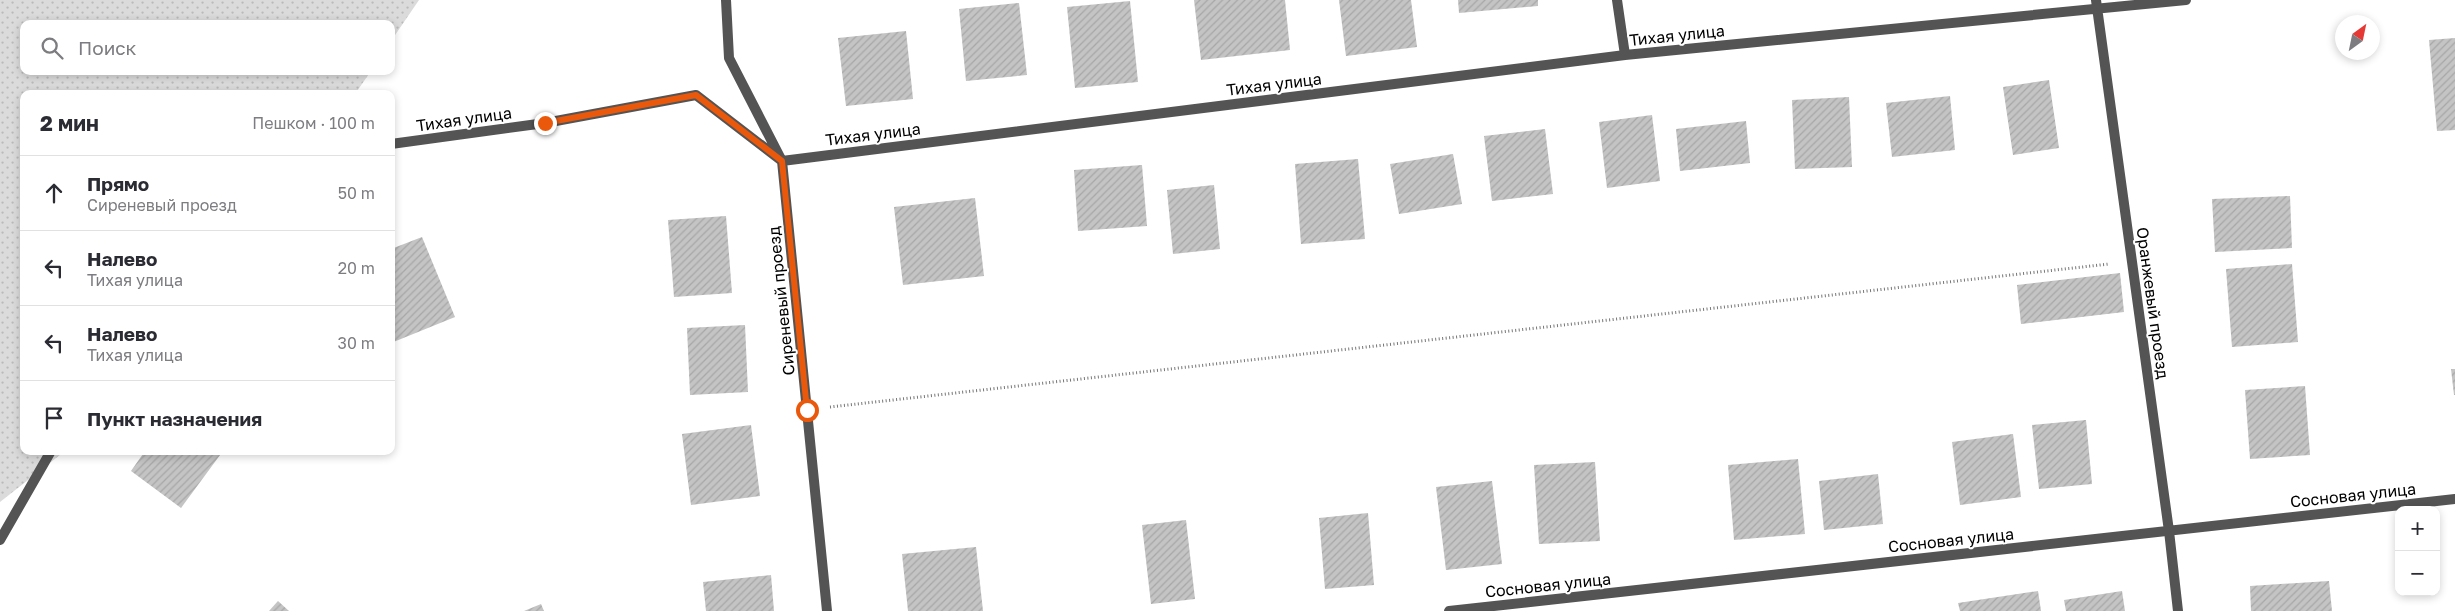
<!DOCTYPE html>
<html lang="ru">
<head>
<meta charset="utf-8">
<style>
  :root { --surface:#fff; --page:#f2f2f3; --text:#2b2b33; --muted:#7c7c81; --line:#e1e1e2 }
  body { margin:0; font-family:"Golos Text",sans-serif; background:var(--page); color:var(--text) }
  .controls { position:absolute; right:15px; bottom:15px; display:grid; overflow:hidden; border-radius:10px; box-shadow:0 2px 8px #0003 }
  .controls button { width:45px; height:45px; display:grid; place-items:center; padding:0; border:0; border-bottom:1px solid var(--line); background:var(--surface); color:var(--text); font:25px sans-serif }
  .compass { position:absolute; left:2335px; top:15px; width:45px; height:45px; border-radius:50%; background:var(--surface); box-shadow:0 2px 8px #0003; rotate:33deg }
  .stop { position:absolute; width:15px; height:15px; margin:-11px; border:4px solid #ea580c; border-radius:50%; background:#fff }
  .stop.end { background:#ea580c; border-color:#fff; box-shadow:0 1px 5px #0008 }
  .list { margin:0; padding:0; list-style:none }
  h2 { display:flex; justify-content:space-between; align-items:center; height:65px; margin:0; padding:0 20px; font-size:21px }
  h2 small { font-size:16px; font-weight:400; color:var(--muted) }
  .list li { display:grid; grid-template-columns:32px 1fr auto; gap:15px; align-items:center; box-sizing:border-box; height:75px; padding:0 20px; border-top:1px solid var(--line) }
  .list b { display:block; font-size:19px; white-space:nowrap }
  .list p { margin:0; font-size:16px; white-space:nowrap; color:var(--muted) }
  .list em { font-size:16px; font-style:normal; color:var(--muted) }
  .icon { flex:none; width:28px; height:28px; fill:none; stroke:currentColor; stroke-width:2; stroke-linecap:round; stroke-linejoin:round }
  .map { position:relative; flex:none; width:2455px; height:611px; overflow:hidden }
  .search { position:absolute; background:var(--surface); box-shadow:0 2px 8px #0003; left:20px; top:20px; width:375px; height:55px; display:flex; align-items:center; gap:12px; box-sizing:border-box; padding:0 18px; border-radius:10px; color:var(--muted); font-size:19px }
  .panel { position:absolute; background:var(--surface); box-shadow:0 2px 8px #0003; left:20px; top:90px; width:375px; height:365px; border-radius:10px }
  .map>svg:first-child { display:block }
  .park { fill:url(#park-dots) }
  .building { fill:url(#building-hatch) }
  .lines { fill:none; stroke-linecap:round; stroke-linejoin:round }
  .path { stroke:#767676; stroke-width:3; stroke-dasharray:1 2.5; stroke-linecap:butt }
  .minor { stroke:#545454; stroke-width:10 }
  .route { stroke:#ea580c; stroke-width:6 }
  .labels { text-anchor:middle; dominant-baseline:central; stroke-width:4; stroke-linejoin:round; paint-order:stroke }
  .street-label { font-size:16px; fill:#000; stroke:#fff }
</style>
</head>
<body>
<div class="map">
<svg width="2455" height="611" viewBox="0 0 2455 611">
  <defs>
    <pattern id="park-dots" width="8" height="8" patternUnits="userSpaceOnUse" patternTransform="scale(1.25)"><rect width="8" height="8" fill="#dbdbdb"/><path d="M2 2h.1M6 6h.1" fill="none" stroke="#bababa" stroke-width="1.8" stroke-linecap="round"/></pattern>
    <pattern id="building-hatch" width="6" height="6" patternUnits="userSpaceOnUse" patternTransform="scale(1.25)"><rect width="6" height="6" fill="#c4c4c4"/><path d="M-1 1l2-2M0 6l6-6M5 7l2-2" fill="none" stroke="#a7a7a7"/></pattern>
  </defs>
  <rect width="100%" height="100%" fill="#fff"/>
  <!-- park -->
  <path class="park" d="M0,0H419L391,41V24H24V71H371L355,94H24V451H65L0,502Z"/>
  <!-- building -->
  <path class="building" d="M1194,0H1285L1290,50L1201,60Z
    M1339,0H1411L1417,47L1346,56Z
    M1458,0H1538V6L1459,13Z
    M1130,1L1138,82L1075,88L1067,7Z
    M1019,3L1027,75L966,81L959,9Z
    M906,31L913,99L846,106L838,38Z
    M2455,38V130L2437,131L2429,40Z
    M2049,80L2059,148L2013,155L2003,87Z
    M1950,96L1955,150L1892,157L1886,103Z
    M1849,97L1852,167L1795,169L1792,100Z
    M1652,115L1660,181L1607,188L1599,122Z
    M1746,121L1750,163L1680,171L1676,129Z
    M1545,129L1553,194L1492,201L1484,136Z
    M1453,154L1462,204L1399,214L1390,164Z
    M1358,159L1365,239L1301,244L1295,164Z
    M1142,165L1147,226L1078,231L1074,170Z
    M1214,185L1220,249L1173,254L1167,190Z
    M2290,196L2292,248L2215,252L2212,199Z
    M975,198L984,276L903,285L894,207Z
    M726,216L732,293L674,297L668,220Z
    M422,237L455,317L391,343V249Z
    M2292,264L2298,342L2232,347L2226,269Z
    M2120,273L2124,312L2021,324L2017,285Z
    M745,325L748,392L690,395L687,328Z
    M2451,369H2455V395H2454Z
    M2305,386L2310,455L2250,459L2245,390Z
    M2086,420L2092,484L2039,489L2032,425Z
    M751,425L760,496L691,505L682,434Z
    M2013,434L2021,497L1960,505L1952,442Z
    M145,451H223L181,508L131,471Z
    M1798,459L1805,534L1734,540L1728,465Z
    M1595,462L1600,541L1539,544L1534,465Z
    M1878,474L1883,524L1824,530L1819,481Z
    M1492,481L1502,564L1446,570L1436,487Z
    M1368,513L1374,585L1325,589L1319,518Z
    M1186,520L1195,599L1151,604L1142,525Z
    M976,547L983,611H908L902,554Z
    M771,575L774,611H706L703,582Z
    M2329,581L2332,611H2251L2250,586Z
    M2038,591L2041,611H1960L1958,603Z
    M2122,591L2125,611H2066L2064,600Z
    M278,601L289,611H269Z
    M541,604L544,611H524Z"/>
  <g class="lines">
    <!-- path -->
    <path class="path" d="M830,407L2109,264"/>
    <!-- minor -->
    <path class="minor" d="M726,0L729,58L782,161L827,611
      M1617,0L1625,55
      M2096,0L2169,531L2178,611
      M391,144L545,123L696,95L782,161L1625,55L2186,0
      M0,540L51,451
      M1449,611L2455,499"/>
  </g>
  <g class="lines">
    <!-- route -->
    <path class="route" d="M545,123L696,95L782,161L807,410"/>
  </g>
  <g class="labels">
    <!-- street labels -->
    <g class="street-label">
      <text transform="translate(1677 35) rotate(-6)">Тихая улица</text>
      <text transform="translate(1274 84) rotate(-7)">Тихая улица</text>
      <text transform="translate(464 119) rotate(-8)">Тихая улица</text>
      <text transform="translate(873 134) rotate(-7)">Тихая улица</text>
      <text transform="translate(781 301) rotate(-96)">Сиреневый проезд</text>
      <text transform="translate(2153 303) rotate(82)">Оранжевый проезд</text>
      <text transform="translate(2353 495) rotate(-6)">Сосновая улица</text>
      <text transform="translate(1951 540) rotate(-6)">Сосновая улица</text>
      <text transform="translate(1548 585) rotate(-6)">Сосновая улица</text>
    </g>
  </g>
</svg>
<div class="controls">
<button>+</button>
<button>−</button>
</div>
<svg class="compass" viewBox="-18 -18 36 36"><path d="M0-13l5 13h-10z" fill="#e53935"/><path d="M0 13l5-13h-10z" fill="#7c7c81"/></svg>
<div class="stop" style="left:807px;top:410px"></div>
<div class="stop end" style="left:545px;top:123px"></div>
<div class="search"><svg class="icon" aria-label="search" viewBox="0 0 24 24"><circle cx="10" cy="10" r="6"/><path d="M15 15l6 6"/></svg>Поиск</div>
<section class="panel">
<h2>2 мин<small>Пешком · 100 m</small></h2>
<ul class="list">
<li><svg class="icon" aria-label="ahead" viewBox="0 0 24 24"><path d="M12 20V5M6 11l6-6 6 6"/></svg><div><b>Прямо</b><p>Сиреневый проезд</p></div><em>50 m</em></li>
<li><svg class="icon" aria-label="left" viewBox="0 0 24 24"><path d="M17 20v-9H6M10 6l-5 5 5 5"/></svg><div><b>Налево</b><p>Тихая улица</p></div><em>20 m</em></li>
<li><svg class="icon" aria-label="left" viewBox="0 0 24 24"><path d="M17 20v-9H6M10 6l-5 5 5 5"/></svg><div><b>Налево</b><p>Тихая улица</p></div><em>30 m</em></li>
<li><svg class="icon" aria-label="arrive" viewBox="0 0 24 24"><path d="M6 21V4h12l-3 4 3 4H6"/></svg><div><b>Пункт назначения</b></div></li>
</ul>
</section>
</div>
</body>
</html>
